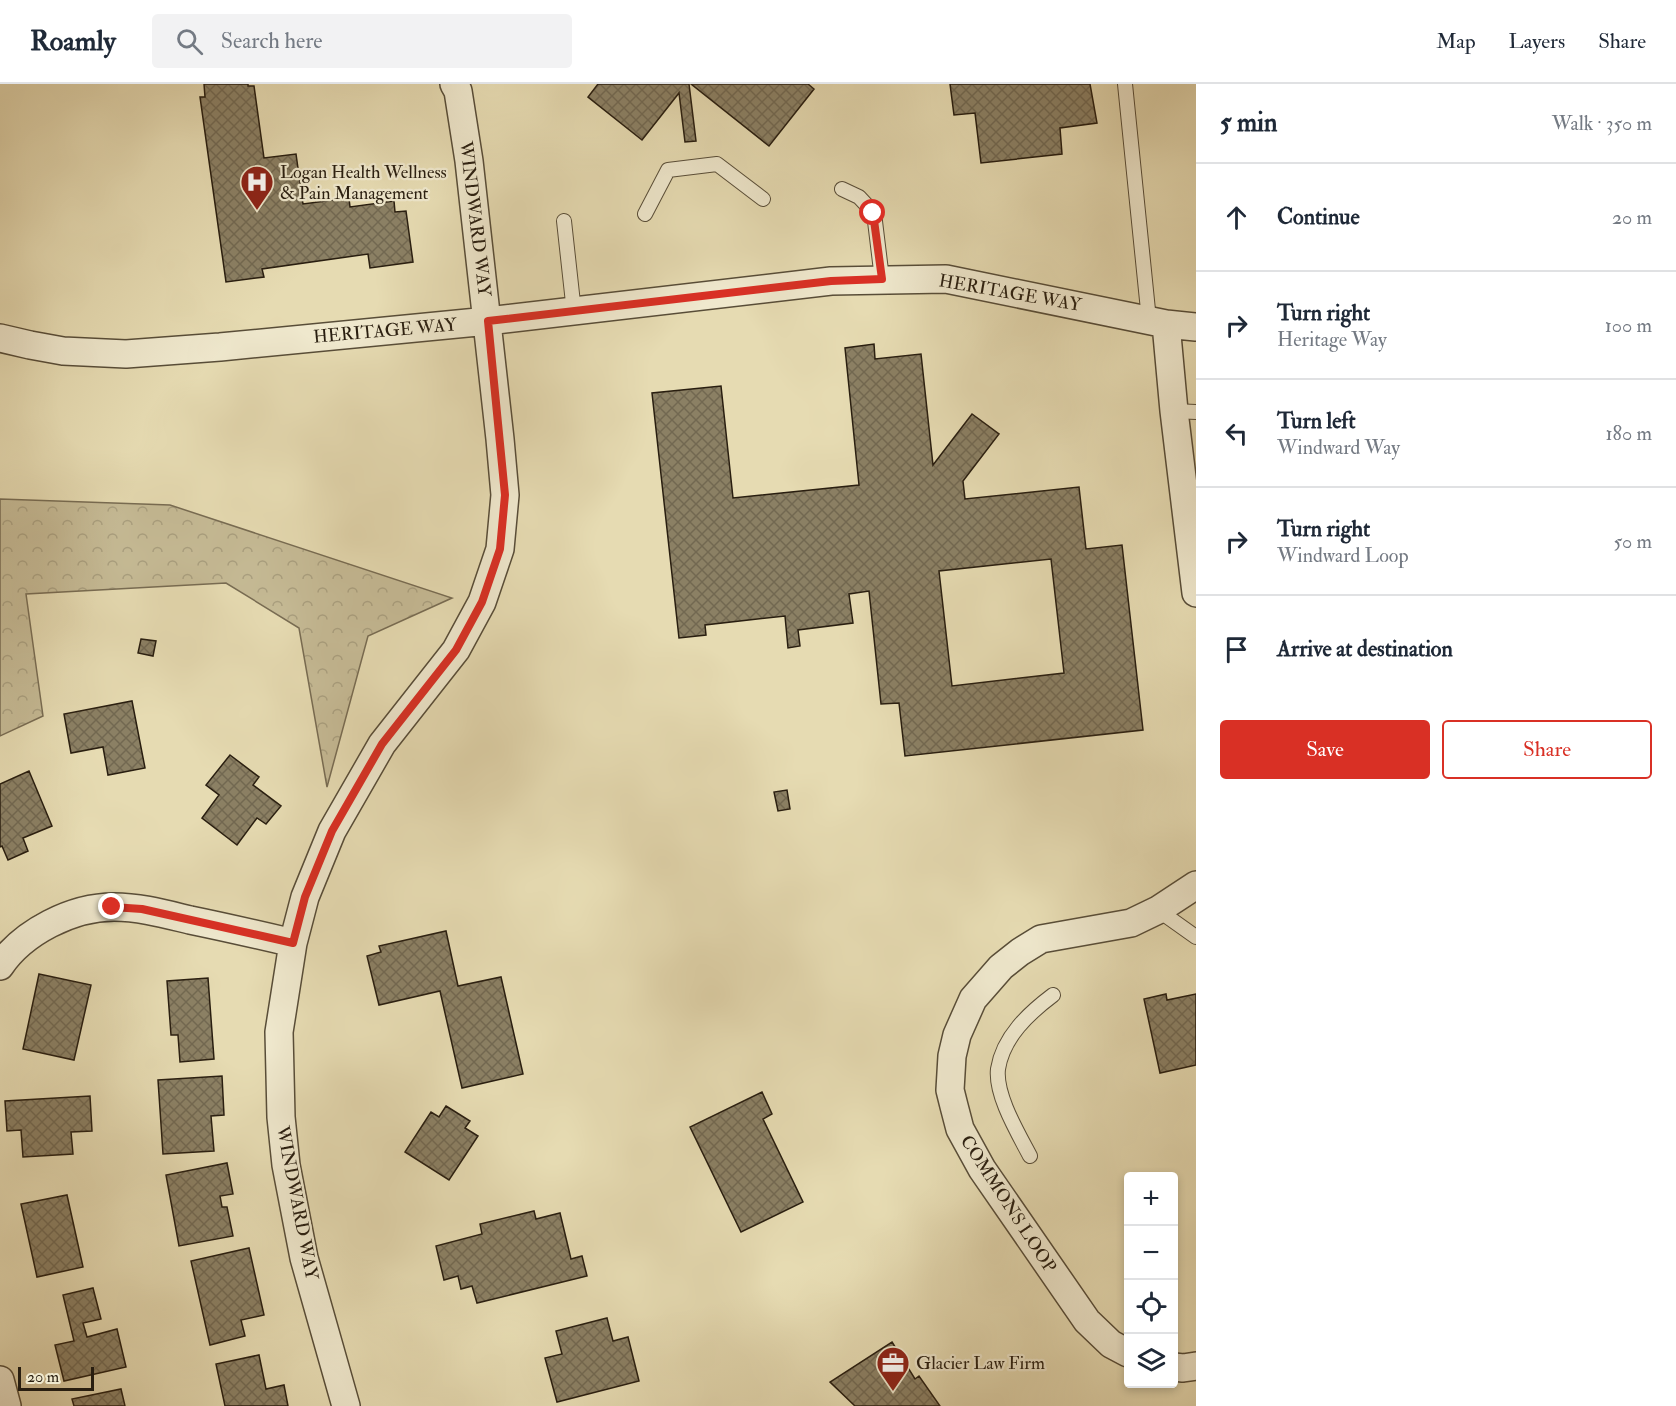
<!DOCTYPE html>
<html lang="en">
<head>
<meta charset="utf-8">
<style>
  :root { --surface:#fff; --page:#f2f2f3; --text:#1f2937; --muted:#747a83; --line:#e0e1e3; --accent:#d93025 }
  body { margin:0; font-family:"IM FELL Double Pica",serif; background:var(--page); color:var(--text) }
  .controls { position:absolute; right:18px; bottom:18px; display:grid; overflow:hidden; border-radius:6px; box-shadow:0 3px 9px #0003 }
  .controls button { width:54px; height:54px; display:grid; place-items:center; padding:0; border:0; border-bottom:2px solid var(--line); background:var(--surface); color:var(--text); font:30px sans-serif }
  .scale { position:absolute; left:18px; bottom:15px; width:76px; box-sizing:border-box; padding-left:6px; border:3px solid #291e10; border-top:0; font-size:16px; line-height:21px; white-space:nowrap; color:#291e10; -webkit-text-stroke:4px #efe8cd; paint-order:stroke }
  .stop { position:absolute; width:18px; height:18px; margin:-14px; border:4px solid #d93025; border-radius:50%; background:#fff }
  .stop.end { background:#d93025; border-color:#fff; box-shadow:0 2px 6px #0008 }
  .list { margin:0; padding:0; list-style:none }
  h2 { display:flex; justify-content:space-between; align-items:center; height:78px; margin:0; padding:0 24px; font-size:26px }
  h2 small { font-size:20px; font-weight:400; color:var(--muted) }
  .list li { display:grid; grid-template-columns:39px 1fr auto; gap:18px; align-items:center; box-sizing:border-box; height:108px; padding:0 24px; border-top:2px solid var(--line) }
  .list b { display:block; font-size:22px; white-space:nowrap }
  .list p { margin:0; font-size:20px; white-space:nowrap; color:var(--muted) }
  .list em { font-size:20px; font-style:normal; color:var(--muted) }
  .actions { display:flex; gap:12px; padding:18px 24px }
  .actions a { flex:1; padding:14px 0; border:2px solid var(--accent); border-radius:6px; text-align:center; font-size:21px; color:var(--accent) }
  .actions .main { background:var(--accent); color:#fff }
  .icon { flex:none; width:33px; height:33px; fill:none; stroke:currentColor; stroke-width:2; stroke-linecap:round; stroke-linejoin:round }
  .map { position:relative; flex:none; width:1196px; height:1322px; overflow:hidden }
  header { display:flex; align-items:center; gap:36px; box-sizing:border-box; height:84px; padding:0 30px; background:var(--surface); border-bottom:2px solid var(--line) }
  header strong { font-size:28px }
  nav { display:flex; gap:33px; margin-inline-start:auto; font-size:21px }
  .search { width:420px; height:54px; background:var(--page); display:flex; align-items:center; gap:15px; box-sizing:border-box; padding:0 21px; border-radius:6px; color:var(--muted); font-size:22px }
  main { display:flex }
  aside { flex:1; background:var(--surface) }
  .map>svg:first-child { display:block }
  .park { fill:url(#park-crowns); stroke:#786c53; stroke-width:1.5 }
  .building { fill:url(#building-cross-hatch); stroke:#291e10; stroke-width:1.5; fill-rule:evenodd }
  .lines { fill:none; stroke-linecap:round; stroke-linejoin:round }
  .lane-casing { stroke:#584d38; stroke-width:16 }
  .street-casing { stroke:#584d38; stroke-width:30 }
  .lane { stroke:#efe8cd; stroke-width:14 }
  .street { stroke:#efe8cd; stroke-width:27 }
  .route { stroke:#d93025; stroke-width:8 }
  .labels { text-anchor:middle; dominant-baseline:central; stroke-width:4.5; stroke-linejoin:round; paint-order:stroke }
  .poi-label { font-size:18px; fill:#291e10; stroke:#efe8cd; text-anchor:start }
  .street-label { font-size:18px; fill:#291e10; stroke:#efe8cd }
</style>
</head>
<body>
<header>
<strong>Roamly</strong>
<div class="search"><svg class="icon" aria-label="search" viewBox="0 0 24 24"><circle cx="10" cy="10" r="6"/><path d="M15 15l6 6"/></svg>Search here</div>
<nav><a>Map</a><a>Layers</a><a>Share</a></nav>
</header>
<main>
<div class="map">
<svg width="1196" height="1322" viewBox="0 0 1196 1322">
  <defs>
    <pattern id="park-crowns" width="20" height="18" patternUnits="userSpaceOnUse" patternTransform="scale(1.5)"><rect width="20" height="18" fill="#c6bb96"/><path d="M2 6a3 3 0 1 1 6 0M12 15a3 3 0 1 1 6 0" fill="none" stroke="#aaa080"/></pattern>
    <pattern id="building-cross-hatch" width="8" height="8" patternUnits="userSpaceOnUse" patternTransform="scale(1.5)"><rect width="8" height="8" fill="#8b8064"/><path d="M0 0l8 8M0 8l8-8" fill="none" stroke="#726851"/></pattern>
  </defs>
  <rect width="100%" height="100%" fill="#e6dbb2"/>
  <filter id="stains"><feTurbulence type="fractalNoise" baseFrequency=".00333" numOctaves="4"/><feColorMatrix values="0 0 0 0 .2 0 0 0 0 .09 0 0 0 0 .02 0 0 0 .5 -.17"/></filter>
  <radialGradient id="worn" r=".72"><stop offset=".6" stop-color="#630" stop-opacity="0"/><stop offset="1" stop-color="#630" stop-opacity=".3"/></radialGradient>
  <!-- park -->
  <path class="park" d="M0,415L170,421L452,514L368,552L327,703L299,544L226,499L26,510L43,632L0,652Z"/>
  <!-- building -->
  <path class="building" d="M204,0H248V2H254L264,74L296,70L303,120L349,114L350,123L394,117L395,128L406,127L413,178L370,184L368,170L262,185L264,193L226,198L200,13H205Z
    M598,0H689L696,57L685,58L679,9L642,56L588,13Z
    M691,0H808L814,5L769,62Z
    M950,0H1090L1097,39L1060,44L1062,70L981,79L975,29L954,31Z
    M874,260L875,275L921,270L933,381L972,330L999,350L963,397L965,415L1079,403L1086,465L1122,461L1143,646L905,672L899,619L881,620L869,507L849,510L853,539L798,546L800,562L788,564L785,532L705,541L706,551L679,554L652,309L721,302L733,414L859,401L845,264ZM1051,475L1064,589L952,602L939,487Z
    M141,555L156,557L153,572L138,569Z
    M132,617L145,684L108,691L103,663L71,669L64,630Z
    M230,671L259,693L253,701L281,722L266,740L257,734L237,761L202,734L219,711L206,701Z
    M29,687L52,742L23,754L28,767L8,776L2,762L0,763V700Z
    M787,706L790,725L778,727L774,708Z
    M446,847L458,902L501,893L523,990L462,1004L440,907L379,921L367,872L381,868L379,862Z
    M39,890L91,901L74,976L23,965Z
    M208,894L214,975L180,978L178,951H171L167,897Z
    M1166,910L1167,916L1196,910V981L1160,989L1144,915Z
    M222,992L224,1031L211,1032L214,1067L163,1070L158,996Z
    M762,1008L772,1030L763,1035L803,1118L741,1148L690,1043Z
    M90,1012L92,1047L71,1048L73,1070L23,1073L21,1046L7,1047L5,1017Z
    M446,1022L470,1037L465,1044L478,1052L449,1096L405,1068L431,1028L439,1033Z
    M227,1079L233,1110L220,1112L222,1123H227L233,1152L179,1162L166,1091Z
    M67,1111L83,1183L37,1193L21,1120Z
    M534,1127L536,1135L560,1129L571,1175L582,1172L587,1192L477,1219L472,1202L461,1205L458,1192L444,1196L436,1162L482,1150L480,1140Z
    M249,1164L264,1231L241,1236L245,1252L210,1261L191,1177Z
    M93,1204L101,1235L83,1239L87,1253L117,1245L126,1283L64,1297L55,1261L74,1257L63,1211Z
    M607,1234L613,1257L628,1253L639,1297L557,1318L545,1274L562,1270L556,1247Z
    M892,1258L915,1295L919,1292L940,1322H855L830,1298Z
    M259,1271L266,1305L284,1301L288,1322H225L216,1280Z
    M121,1305L125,1322H74L72,1315Z"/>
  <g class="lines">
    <defs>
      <path id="lane" d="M1125,0L1149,236
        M842,105L859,113L874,129L882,195
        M645,130L668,86L717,80L763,115
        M564,137L574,228
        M1174,327L1196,328
        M1158,826L1196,853
        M1030,1072C1018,1049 995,1011 998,985C1003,953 1029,929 1053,911"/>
      <path id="street" d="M1166,240L1174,327L1196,509
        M0,254L30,261L63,267L126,270L220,263L488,237L831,197L946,195L1166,240L1196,243
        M0,882C23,848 72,823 114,823C140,823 165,830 190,836C224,843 259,851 293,859
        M1128,1269L1111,1260L1087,1237L982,1085L960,1045L954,1022L950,1006L952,972L957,951L973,915L1001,883L1020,868L1041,855L1131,839L1158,826L1196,801
        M1174,1283L1183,1284L1196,1282
        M0,1296L7,1322
        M346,1322L304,1174L286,1081L281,1033L279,948L293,859L305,813L332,747L382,660L456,566L482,518L500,465L505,411L500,355L469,77L458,7L454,0"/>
    </defs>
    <!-- lane casing -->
    <use href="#lane" class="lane-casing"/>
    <!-- street casing -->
    <use href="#street" class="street-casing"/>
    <!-- lane -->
    <use href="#lane" class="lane"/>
    <!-- street -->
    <use href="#street" class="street"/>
  </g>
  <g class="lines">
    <!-- route -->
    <path class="route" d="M112,823L142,825L293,859L305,813L332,747L382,660L456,566L482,518L500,465L505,411L488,237L831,197L882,195L873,129"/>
  </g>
  <!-- icons -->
  <defs>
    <symbol id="hospital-pin" viewBox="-11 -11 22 30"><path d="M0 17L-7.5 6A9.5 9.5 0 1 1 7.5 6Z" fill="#8f2418" stroke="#efe8cd"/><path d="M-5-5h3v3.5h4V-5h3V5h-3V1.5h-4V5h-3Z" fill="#fff"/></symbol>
    <symbol id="office-pin" viewBox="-11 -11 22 30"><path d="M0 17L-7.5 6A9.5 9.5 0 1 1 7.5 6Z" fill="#8f2418" stroke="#efe8cd"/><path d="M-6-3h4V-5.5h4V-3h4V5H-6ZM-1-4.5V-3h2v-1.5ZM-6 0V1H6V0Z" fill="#fff"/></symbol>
  </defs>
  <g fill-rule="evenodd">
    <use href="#hospital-pin" x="238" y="79" width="38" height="52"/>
    <use href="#office-pin" x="874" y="1260" width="38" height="52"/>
  </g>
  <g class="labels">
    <!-- poi labels -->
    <g class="poi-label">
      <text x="280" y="88">Logan Health Wellness<tspan x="280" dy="21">&amp; Pain Management</tspan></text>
      <text x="916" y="1279">Glacier Law Firm</text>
    </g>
    <!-- street labels -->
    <g class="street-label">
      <text transform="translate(475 135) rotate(83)">WINDWARD WAY</text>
      <text transform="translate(1010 209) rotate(10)">HERITAGE WAY</text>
      <text transform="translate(385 247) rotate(-5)">HERITAGE WAY</text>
      <text transform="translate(297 1119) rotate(79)">WINDWARD WAY</text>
      <text transform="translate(1008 1120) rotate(57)">COMMONS LOOP</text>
    </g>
  </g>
  <rect width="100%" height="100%" filter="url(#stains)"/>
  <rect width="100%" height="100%" fill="url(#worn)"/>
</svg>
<div class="controls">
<button>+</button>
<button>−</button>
<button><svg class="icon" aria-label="locate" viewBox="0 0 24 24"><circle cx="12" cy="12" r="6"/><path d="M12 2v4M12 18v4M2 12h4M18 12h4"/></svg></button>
<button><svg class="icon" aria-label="layers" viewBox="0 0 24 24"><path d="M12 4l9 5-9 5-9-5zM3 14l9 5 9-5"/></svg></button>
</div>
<div class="scale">20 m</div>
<div class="stop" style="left:873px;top:129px"></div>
<div class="stop end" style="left:112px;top:823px"></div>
</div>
<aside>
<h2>5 min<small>Walk · 350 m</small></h2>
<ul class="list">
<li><svg class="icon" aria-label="ahead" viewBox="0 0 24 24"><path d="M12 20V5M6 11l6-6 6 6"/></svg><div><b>Continue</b></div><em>20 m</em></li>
<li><svg class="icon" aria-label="right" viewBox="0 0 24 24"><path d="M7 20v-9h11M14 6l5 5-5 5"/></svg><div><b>Turn right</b><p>Heritage Way</p></div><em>100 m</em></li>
<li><svg class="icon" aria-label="left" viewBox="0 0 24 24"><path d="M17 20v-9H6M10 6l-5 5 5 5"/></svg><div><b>Turn left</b><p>Windward Way</p></div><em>180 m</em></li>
<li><svg class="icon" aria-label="right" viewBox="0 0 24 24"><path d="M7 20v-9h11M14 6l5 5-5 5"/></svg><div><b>Turn right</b><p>Windward Loop</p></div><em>50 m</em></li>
<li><svg class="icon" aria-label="arrive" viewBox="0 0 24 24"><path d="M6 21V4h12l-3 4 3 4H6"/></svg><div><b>Arrive at destination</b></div></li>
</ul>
<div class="actions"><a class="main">Save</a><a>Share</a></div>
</aside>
</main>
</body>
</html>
